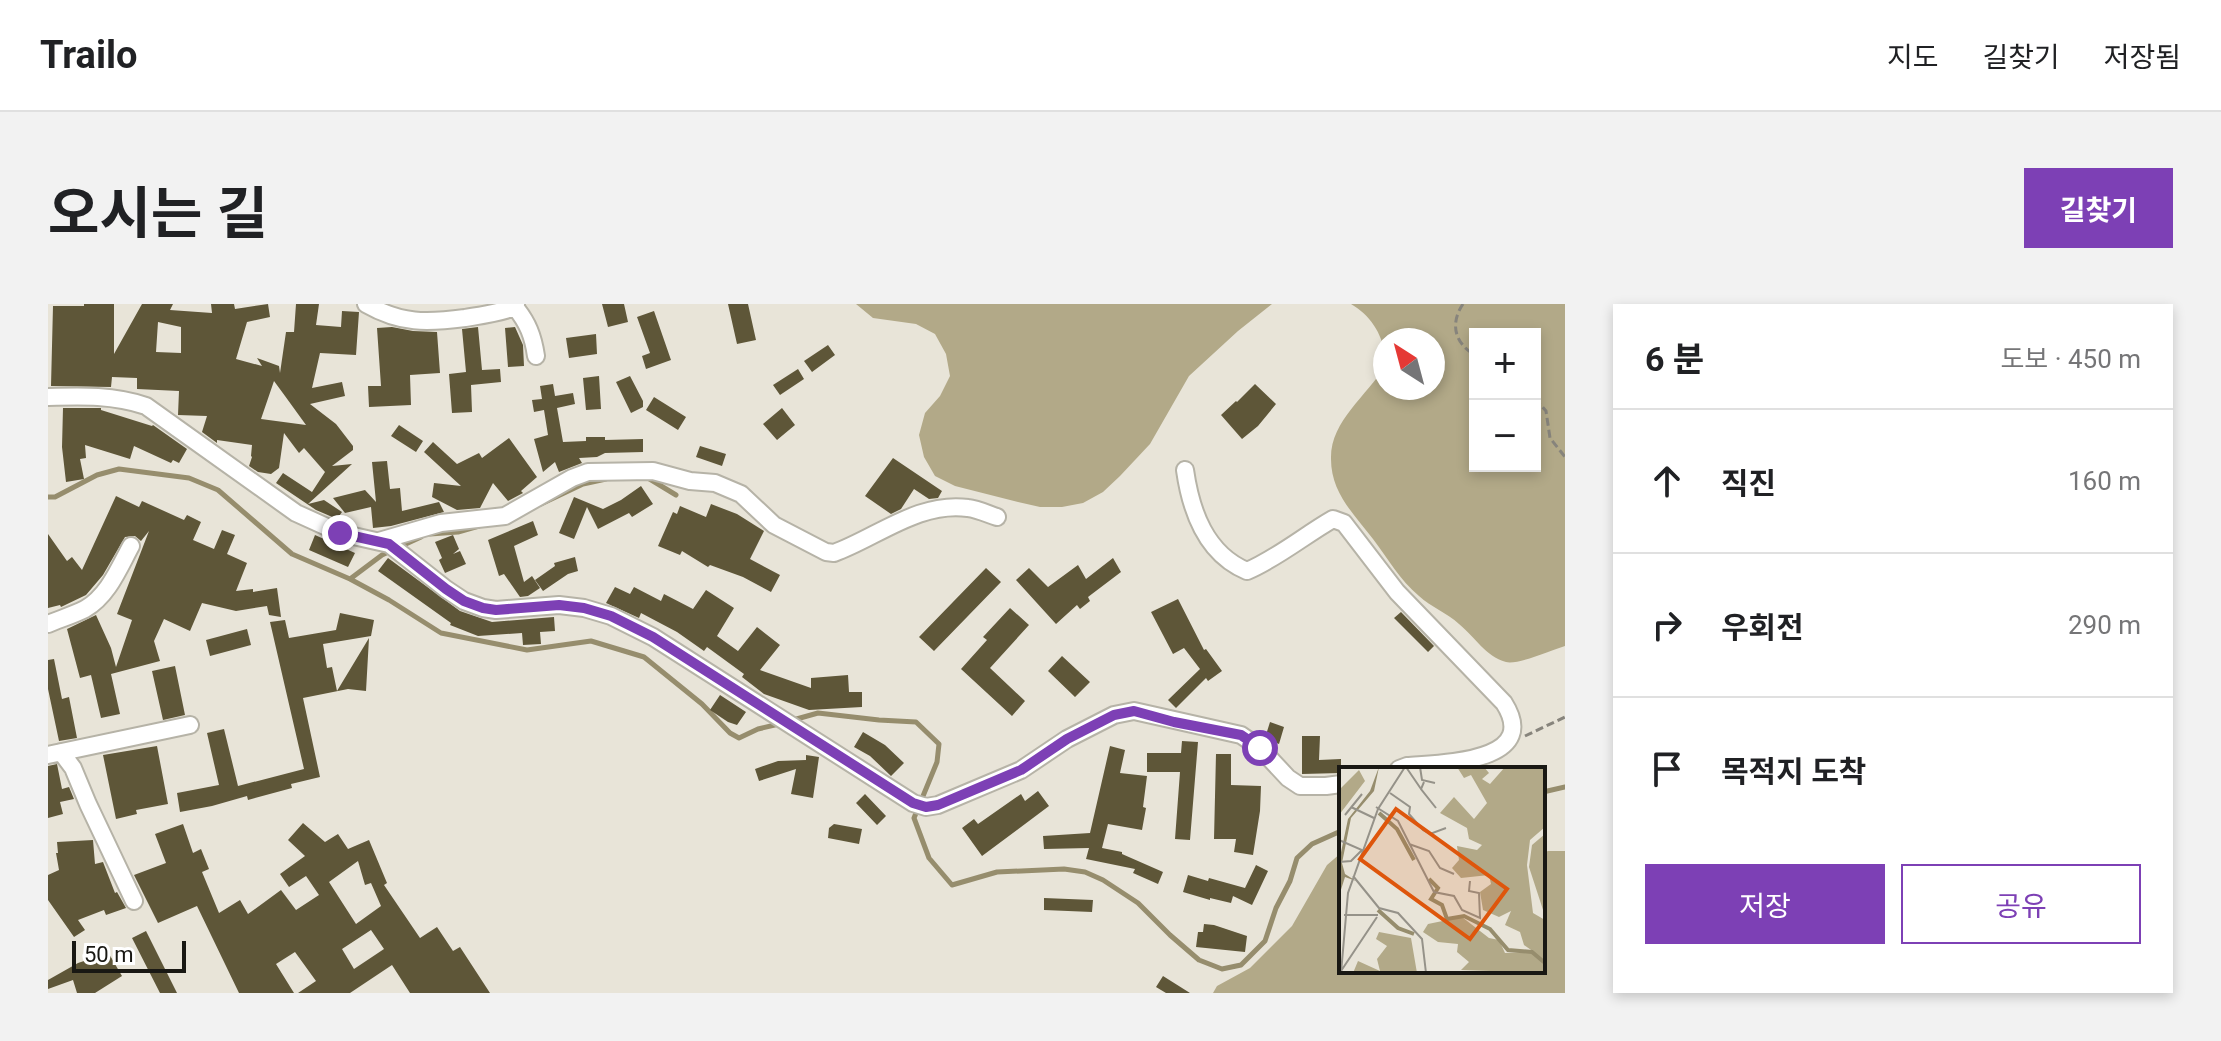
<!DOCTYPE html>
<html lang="ko">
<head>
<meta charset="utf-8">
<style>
  :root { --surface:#fff; --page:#f2f2f2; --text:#202124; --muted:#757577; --line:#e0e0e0; --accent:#7d40b5 }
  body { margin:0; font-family:Roboto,"Noto Sans KR",sans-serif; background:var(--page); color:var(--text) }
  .controls { position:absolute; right:24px; top:24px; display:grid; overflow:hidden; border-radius:0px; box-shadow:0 4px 12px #0003 }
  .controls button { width:72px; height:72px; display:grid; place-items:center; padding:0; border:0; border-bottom:2px solid var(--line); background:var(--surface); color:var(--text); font:40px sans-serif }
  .compass { position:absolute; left:1325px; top:24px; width:72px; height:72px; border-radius:50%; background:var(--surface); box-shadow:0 4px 12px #0003; rotate:324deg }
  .scale { position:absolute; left:24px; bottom:20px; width:114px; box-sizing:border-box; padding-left:8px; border:4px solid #191813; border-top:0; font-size:22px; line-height:28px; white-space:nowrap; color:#191813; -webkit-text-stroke:6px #fff; paint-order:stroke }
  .stop { position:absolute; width:24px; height:24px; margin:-18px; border:6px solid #7d40b5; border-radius:50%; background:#fff }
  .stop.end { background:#7d40b5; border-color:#fff; box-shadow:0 2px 8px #0008 }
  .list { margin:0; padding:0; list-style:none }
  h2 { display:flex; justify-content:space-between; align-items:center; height:104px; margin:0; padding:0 32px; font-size:34px }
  h2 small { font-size:26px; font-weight:400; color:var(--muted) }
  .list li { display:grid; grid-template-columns:52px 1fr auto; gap:24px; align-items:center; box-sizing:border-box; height:144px; padding:0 32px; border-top:2px solid var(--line) }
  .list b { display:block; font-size:30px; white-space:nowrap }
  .list em { font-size:26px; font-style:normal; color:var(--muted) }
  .actions { display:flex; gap:16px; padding:24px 32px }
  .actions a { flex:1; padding:18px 0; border:2px solid var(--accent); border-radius:0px; text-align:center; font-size:28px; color:var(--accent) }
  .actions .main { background:var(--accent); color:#fff }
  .icon { flex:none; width:44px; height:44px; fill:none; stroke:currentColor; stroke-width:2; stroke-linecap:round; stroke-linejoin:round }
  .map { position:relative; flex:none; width:1517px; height:689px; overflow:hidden; border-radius:0px }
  header { display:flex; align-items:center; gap:48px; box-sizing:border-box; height:112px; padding:0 40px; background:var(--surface); border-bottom:2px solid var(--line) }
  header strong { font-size:38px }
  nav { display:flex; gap:44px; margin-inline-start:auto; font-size:28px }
  .intro { display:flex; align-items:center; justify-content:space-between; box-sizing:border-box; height:192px; padding:0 48px }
  h1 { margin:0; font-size:56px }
  .button { padding:20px 36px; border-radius:0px; background:var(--accent); color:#fff; font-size:28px; font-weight:700 }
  main { display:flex; gap:48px; padding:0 48px }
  aside { flex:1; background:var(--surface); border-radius:0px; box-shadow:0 4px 12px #0003 }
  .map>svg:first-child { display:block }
  .forest { fill:#b2a988; fill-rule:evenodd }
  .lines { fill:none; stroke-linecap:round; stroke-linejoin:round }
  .stream { stroke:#968d6d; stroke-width:5 }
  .building { fill:#5e5638; fill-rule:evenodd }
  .minor-casing { stroke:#b6b3a7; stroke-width:20 }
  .path { stroke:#87847c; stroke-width:3; stroke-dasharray:8 4; stroke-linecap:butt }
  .minor { stroke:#fff; stroke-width:16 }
  .route { stroke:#7d40b5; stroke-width:10 }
  .inset-river { fill:none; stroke:#968d6d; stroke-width:4 }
  .inset-road { fill:none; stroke:#959289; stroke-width:2 }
  .view { fill:#de560c; fill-opacity:0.15; stroke:#de560c; stroke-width:4 }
  .inset-edge { fill:none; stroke:#191813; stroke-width:4 }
</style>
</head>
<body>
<header>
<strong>Trailo</strong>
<nav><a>지도</a><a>길찾기</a><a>저장됨</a></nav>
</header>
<div class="intro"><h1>오시는 길</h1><a class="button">길찾기</a></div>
<main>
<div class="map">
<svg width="1517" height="689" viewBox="0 0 1517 689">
  <rect width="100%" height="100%" fill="#e8e4d8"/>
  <!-- forest -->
  <path class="forest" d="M808,0H1224L1190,27L1141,72L1102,140L1072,172L1055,188L1035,199L1014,203H992L970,198L907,182L887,172L876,153L871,131L877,109L892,92L902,72L898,50L887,30L868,20L825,14Z
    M1303,0H1517V342C1504,346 1470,361 1458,358C1437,352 1428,334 1411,320C1399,309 1383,303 1371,292C1352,276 1340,255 1325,235C1306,210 1283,189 1283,155C1282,117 1319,92 1337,62V84H1385V36H1337V51C1334,29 1322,11 1303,0ZM1487,30V162H1427V30Z
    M1500,547H1517V689H1165L1169,682L1202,664L1244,622L1279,561L1293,549V667H1495V549Z"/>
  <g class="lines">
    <!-- stream -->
    <path class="stream" d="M600,174L628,191
      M0,193H7L49,171L71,165L141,174L170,186L244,250L302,275L341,296L393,329L479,346L543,337L596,353L654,400L682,429L691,434L710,425L731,420
      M493,200L535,180L558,175
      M382,230L410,228L431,222
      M302,275L334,251L373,233
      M745,416L770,409L831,416L868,418L891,440L889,458L866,514L881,554L904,581L949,568L1016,565L1037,568L1055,576L1090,599L1122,631L1151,656L1174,665L1193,661L1217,637L1228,604L1242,577L1249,554L1264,540L1293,527
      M1495,488L1517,483"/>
  </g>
  <!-- building -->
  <path class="building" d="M36,0H66V50L94,0H125L122,6L164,9L163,0H186L187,5L220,0L222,13L199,18L188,55L214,62L209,54L231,62L232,69L238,28H246L248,0H271L268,21L293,23L294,7L311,8L308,51L272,49L264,84L294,78L297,92L262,100L288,120L305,142V146L284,162L304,160L260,200L276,196L294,208L289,215L268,206L228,179L235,169L264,188L277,168L256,144L251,149L236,129L231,164L223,170L210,168L201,162L204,153L203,152L204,141L169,136V139L154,128L159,112L130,111L131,87L89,85V74L64,73L63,83L3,82L5,2H36ZM110,18L133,23V49L108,48ZM226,77L237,92L258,121L213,115Z
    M554,0H576L580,18L560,23Z
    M680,0H700L708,36L689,40Z
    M606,7L623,56L598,65L594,52L602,49L589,13Z
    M344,23L365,27L389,28L392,69L362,71L363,101L321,103L320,82H333L329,24Z
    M430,23L434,66L452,65L453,78L423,81L424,108L404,109L401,70L418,68L414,25Z
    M467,23L475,41L476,62L460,63L457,24Z
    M548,30L549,50L521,54L518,34Z
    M780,41L787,51L764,68L756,57Z
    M750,65L756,75L732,91L725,81Z
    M551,72L553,105L538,106L535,74Z
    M582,72L595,97V103L583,109L568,78Z
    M505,80L507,92L525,89L527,100L509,104L515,138L538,137V133H557V136L595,135V148L557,149L549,153L531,154L534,159L511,168L507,158L495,168L486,135L500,131L496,106L486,108L484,96L494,95L492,82Z
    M1207,80L1228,100L1210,122L1194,135L1173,111L1188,97L1189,98Z
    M606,93L638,113L630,126L598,106Z
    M15,104H53V106L104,122L105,121L139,145L131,159L125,156L123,159L86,142L82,155L37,141L38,154L32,155L36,175L18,178L14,143Z
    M734,104L747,121L729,136L715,120Z
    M351,121L375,137L368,148L343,132Z
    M461,134L489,173L473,187L475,189L460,197L445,179L432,204L409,206L384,193L386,179L413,182L376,148L385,138L409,160L431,149L434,154Z
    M652,142L678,150L674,162L648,153Z
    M845,154L894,187L890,194L881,195L866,185L853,205L843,210L817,192Z
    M339,157L342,185L352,184L354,207L391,198L396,208L343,222L325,224L323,203L297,209L285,194L317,186L328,198L324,158Z
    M593,182L605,200L584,213L581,209L550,225L539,203L526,235L511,229L526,193L555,205L573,196Z
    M68,192L91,203L94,197L136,216L139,211L153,218L145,236L166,245L174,226L187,231L179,250L199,259L188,287L205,285V288L229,284L233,313L221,311L219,302L188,307L154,299L142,327L116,315L106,337L112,357L63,370L72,410L53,414L43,371L32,374L19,325L48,311L63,344L68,363L84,316L69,310L101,227L93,237L87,232L77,233L55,271L38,291L13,303L12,301L0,304V230L19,257L24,253L34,266Z
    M663,200L689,210L716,227L702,255L732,271L723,288L695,273L662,261L660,263L634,247L632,251L610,242L625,208L629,210L632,202L658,213Z
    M485,217L490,231L466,242L476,278L484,272L492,284L480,292L472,293L456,270L451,272L440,236Z
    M267,231L307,249L300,263L261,246Z
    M405,231L411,245L405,250L412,247L418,260L397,269L391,256L394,254L387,238Z
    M527,253L530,267L520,270L495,287L487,276L507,262L506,259Z
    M340,254L412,307L444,318L506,313L507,327L492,328L493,340L475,341L474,329L430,332L402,321L403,319L330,267Z
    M1065,254L1073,268L1040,293L1042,297L1032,305L1029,301L1008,320L968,276L981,264L1000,283L1030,261L1038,275Z
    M938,264L953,278L886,347L871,333Z
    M567,283L582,290L586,283L613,297L616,290L645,305L658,286L686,304L669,332L690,347L709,323L732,341L712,366L763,384V374L800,371L801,388H814V403L761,406L716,390L694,373L696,370L659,343L656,347L629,328L593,309L591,314L558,299Z
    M1130,295L1156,346L1158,345L1174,367L1160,377L1158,374L1128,404L1120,396L1152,365L1136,344L1125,350L1103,308Z
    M962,304L981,321L942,364L977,397L964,412L913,365L939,336L935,333Z
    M1353,308L1386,342L1380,348L1346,314Z
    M292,309L326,316L323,332L275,340L279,364L284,363L289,387L321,334L318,387L300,385L255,394L272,473L243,480L244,484L200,496L199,492L164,502L132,508L129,489L171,481L159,429L176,425L190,482L256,465L222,318L237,316L241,334L288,326Z
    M199,325L203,341L162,352L158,336Z
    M1014,352L1042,378L1027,393L1000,367Z
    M6,355L14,395L21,393L29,434L11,437L0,385V356Z
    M127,362L137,411L115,416L104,367Z
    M672,391L698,408L689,421L680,418L662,406Z
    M1222,418L1236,423L1231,440L1217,434Z
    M815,428L837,441L856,459L843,472L822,452L806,443Z
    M1254,432H1272L1271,456L1293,455V469L1254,470Z
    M1134,437L1150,438L1142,536L1127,535L1132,468H1099V449H1133Z
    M109,442L120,500L88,506L89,510L68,515L55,451Z
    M1062,442L1077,446L1072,469L1099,472L1095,503L1098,504L1094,526L1060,520L1054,544L1074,548V550L1115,568L1110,580L1085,569L1087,565L1038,555L1041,544L996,545L995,532L1042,529Z
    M1168,450H1183V481L1213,482L1212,507L1205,551L1186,548L1188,535H1166Z
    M758,451L771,453L765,494L743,490L748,465L711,477L707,465L730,457L758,456Z
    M9,460L14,485L21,483L26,495L12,498L15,510L0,514V462Z
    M990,487L1001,502L934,552L914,524L926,515L930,520L973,490L977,497Z
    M817,490L838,512L829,521L808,499Z
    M255,519L277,538L290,530L300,545L321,536L339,579L336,581L372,634L389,623L405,647L412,643L442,689H362L344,661L302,689H250L268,677L247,648L228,660L246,689H191L149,602L110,619L86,571L118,559L107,530L135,520L145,549L153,545L161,565L154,568L171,609L192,596L200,610L233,586L248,606L271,591L258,572L241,583L232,570L257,552L240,536ZM310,557L317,581L323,579L333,602L308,620L281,578ZM323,626L336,645L306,665L294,645Z
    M786,520L814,525L811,540L780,534L781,524Z
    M45,536L47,560L55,558L67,589L69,588L78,604L58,611L56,606L30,616L37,626L26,633L0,596V571L11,566L8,549H10L9,538Z
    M1208,561L1220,567L1204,601L1185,592L1183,599L1162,594V596L1135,588L1140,571L1160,577L1161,574L1197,584Z
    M996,594L1045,596L1044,608L996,606Z
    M1156,620L1166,621L1199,632L1197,648L1148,643L1150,628H1155Z
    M98,627L129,689H112L84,634Z
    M57,643L74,672L47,689H29L25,676L0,685V676L30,659L42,655L40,653Z
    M1115,672L1142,689H1118L1108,683Z"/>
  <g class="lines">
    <defs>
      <path id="minor" d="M318,0C353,20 379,19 417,14C435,11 451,9 467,3L468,0
        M467,3C480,19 485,32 488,52
        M0,93C34,92 66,91 98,102L248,209L292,229L341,240L398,285L416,297L435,304L448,306L511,301L536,304L563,312L605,333L865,499L878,503L890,501L973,466L1019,435L1066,411L1086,407L1193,431L1212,444L1240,474L1252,482H1278L1293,480
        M1137,166C1143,208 1158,250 1199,267C1228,255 1257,231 1285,215L1296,219L1349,288L1456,399C1494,459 1393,459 1359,462L1351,465
        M331,237L393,219L457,212L524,174L540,168L605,167L642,177L667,179L693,190L726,221L778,248L786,249C828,234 871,197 920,204C929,205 940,210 949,213
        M0,320C12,315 25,311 37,305C60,292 71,264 83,242
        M13,448L25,464L40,500L86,597
        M0,451L142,421"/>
    </defs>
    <!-- minor casing -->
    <use href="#minor" class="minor-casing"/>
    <!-- path -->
    <path class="path" d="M1415,0C1402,19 1406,39 1427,51
      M1487,94L1498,107L1502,134L1517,153
      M1477,432L1517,413"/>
    <!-- minor -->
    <use href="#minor" class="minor"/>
  </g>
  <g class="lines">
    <!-- route -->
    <path class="route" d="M292,229L341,240L398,285L416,297L435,304L448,306L511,301L536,304L563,312L605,333L865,499L878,503L890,501L973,466L1019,435L1066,411L1086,407L1126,418L1193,431L1212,444"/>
  </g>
  <!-- overview -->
  <g transform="translate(1291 463)">
    <rect width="206" height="206" fill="#e8e4d8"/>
    <path d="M118,0H145L150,6L143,12L151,17L166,0H206V60L191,73L188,98L194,146L206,153V206L122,203L130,195L118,185L119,177L99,175L84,165L89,157L123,150L150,171L160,173L166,186L195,185L185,178L181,165L166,158L172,144L160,150L144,143L141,125L152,117L150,108L122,111L113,101L120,93L118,79L138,83L143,78L130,72L128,61L101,46L115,30L135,52L148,36L132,8L125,11ZM20,3L26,14L0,48V23ZM206,67V149L190,100L193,78ZM40,165L72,171L78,206H14L19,194L41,204L38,192L48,179L37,172Z" fill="#b2a988"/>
    <path d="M40,0L35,24L12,51L3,96L6,107L17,114L6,110L0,129L1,90L9,52L31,24Z" fill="#968d6d"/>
    <path class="inset-river" d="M40,46L58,62L75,93M90,112L99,121L92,132L103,138L108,152L125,149L151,162L169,183L193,185L206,196M39,143L59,161L75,167"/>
    <path class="inset-road" d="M67,0L82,22M81,0L83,13L96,16M85,15L82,22L97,41M51,26L71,40L70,47L84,63L91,67L107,61M12,40L35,51M37,40L59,54L95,125L115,129L123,143L141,151L140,126L130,124L131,114M6,48L23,27M70,77L90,84L101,101L115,107M0,95L12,94L23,83L0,73M14,109L40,141L59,146L83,172L87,206M5,148H39M2,204L38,150M2,206L9,126L39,42L66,0"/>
    <path class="view" d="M57,42L168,122L131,172L21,92Z"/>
    <rect width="206" height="206" class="inset-edge"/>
  </g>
</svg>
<div class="controls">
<button>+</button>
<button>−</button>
</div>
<svg class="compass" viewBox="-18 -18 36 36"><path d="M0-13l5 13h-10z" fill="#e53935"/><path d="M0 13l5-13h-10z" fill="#757577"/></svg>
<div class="scale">50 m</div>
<div class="stop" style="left:1212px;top:444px"></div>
<div class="stop end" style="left:292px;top:229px"></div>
</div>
<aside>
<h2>6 분<small>도보 · 450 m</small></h2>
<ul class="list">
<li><svg class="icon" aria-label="ahead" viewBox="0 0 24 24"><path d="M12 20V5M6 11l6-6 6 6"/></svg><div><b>직진</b></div><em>160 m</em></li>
<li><svg class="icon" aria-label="right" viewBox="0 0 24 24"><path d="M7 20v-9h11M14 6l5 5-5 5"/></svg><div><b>우회전</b></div><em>290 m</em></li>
<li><svg class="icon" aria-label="arrive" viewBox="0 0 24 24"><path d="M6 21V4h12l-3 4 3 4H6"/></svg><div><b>목적지 도착</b></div></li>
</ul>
<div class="actions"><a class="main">저장</a><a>공유</a></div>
</aside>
</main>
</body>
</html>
